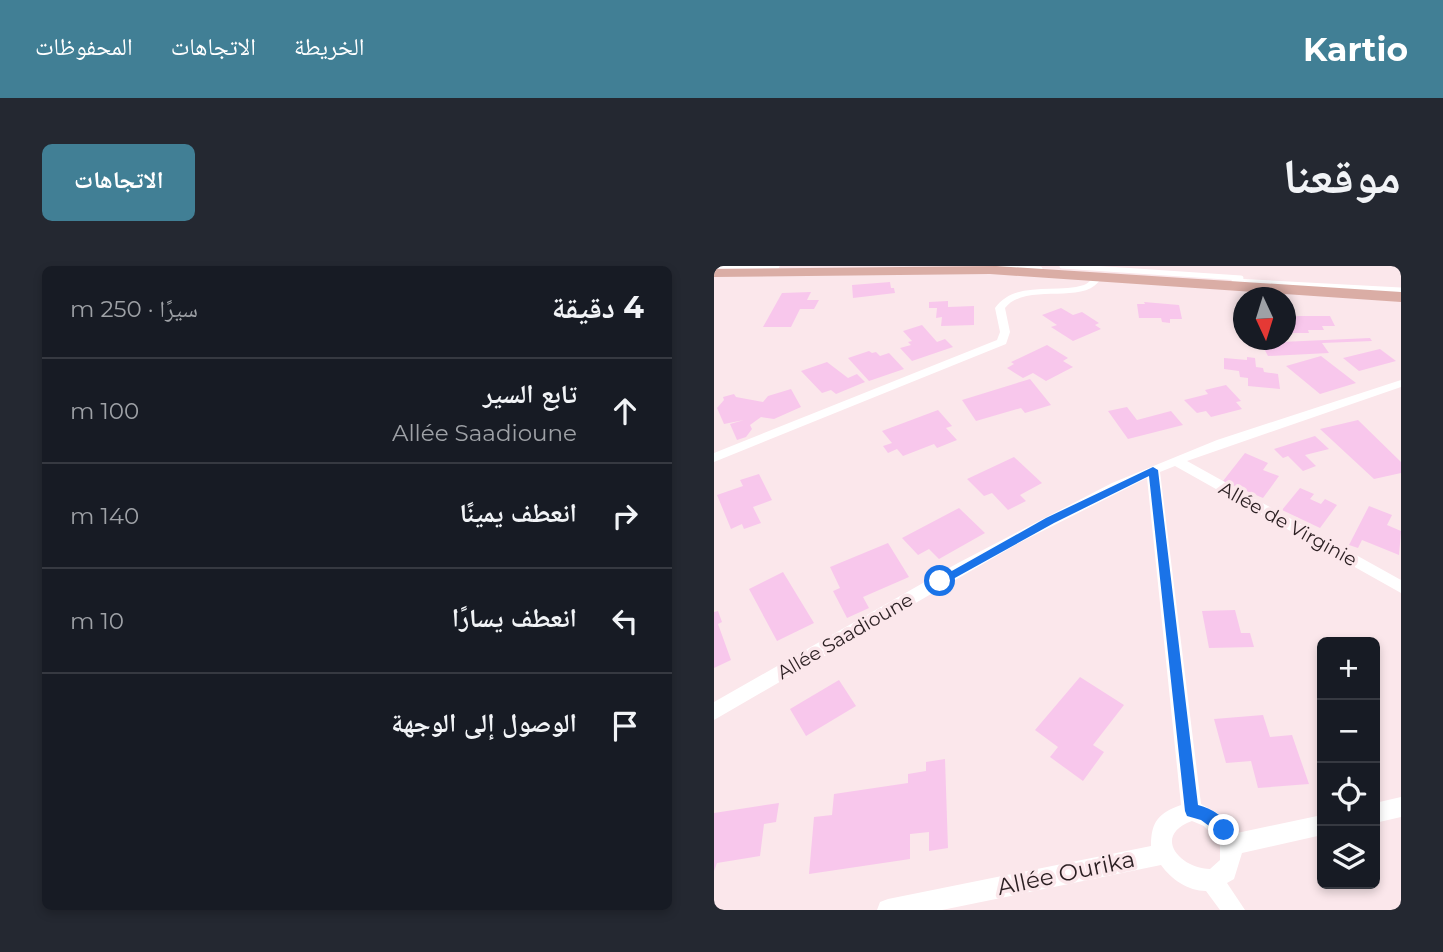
<!DOCTYPE html>
<html lang="ar">
<head>
<meta charset="utf-8">
<style>
  :root { --surface:#171b24; --page:#242831; --text:#f1f3f6; --muted:#9ea1a6; --line:#363941; --accent:#417f95 }
  body { margin:0; font-family:Montserrat,"Noto Naskh Arabic",sans-serif; background:var(--page); color:var(--text); direction:rtl }
  .controls { position:absolute; right:21px; bottom:21px; display:grid; overflow:hidden; border-radius:10px; box-shadow:0 4px 10px #0003 }
  .controls button { width:63px; height:63px; display:grid; place-items:center; padding:0; border:0; border-bottom:2px solid var(--line); background:var(--surface); color:var(--text); font:35px sans-serif }
  .compass { position:absolute; left:519px; top:21px; width:63px; height:63px; border-radius:50%; background:var(--surface); box-shadow:0 4px 10px #0003; rotate:176deg }
  .stop { position:absolute; width:21px; height:21px; margin:-16px; border:5px solid #1a73e8; border-radius:50%; background:#fff }
  .stop.end { background:#1a73e8; border-color:#fff; box-shadow:0 2px 7px #0008 }
  .list { margin:0; padding:0; list-style:none }
  h2 { display:flex; justify-content:space-between; align-items:center; height:91px; margin:0; padding:0 28px; font-size:30px }
  h2 small { font-size:23px; font-weight:400; color:var(--muted) }
  .list li { display:grid; grid-template-columns:46px 1fr auto; gap:21px; align-items:center; box-sizing:border-box; height:105px; padding:0 28px; border-top:2px solid var(--line) }
  .list b { display:block; font-size:26px; white-space:nowrap }
  .list p { margin:0; font-size:23px; white-space:nowrap; color:var(--muted) }
  .list em { font-size:23px; font-style:normal; color:var(--muted) }
  .icon { flex:none; width:38px; height:38px; fill:none; stroke:currentColor; stroke-width:2; stroke-linecap:round; stroke-linejoin:round }
  .map { position:relative; flex:none; width:687px; height:644px; overflow:hidden; direction:ltr; border-radius:10px }
  header { display:flex; align-items:center; gap:42px; box-sizing:border-box; height:98px; padding:0 35px; background:var(--accent); color:#fff }
  header strong { font-size:33px }
  nav { display:flex; gap:38px; margin-inline-start:auto; font-size:24px }
  .intro { display:flex; align-items:center; justify-content:space-between; box-sizing:border-box; height:168px; padding:0 42px }
  h1 { margin:0; font-size:49px }
  .button { padding:18px 32px; border-radius:10px; background:var(--accent); color:#fff; font-size:24px; font-weight:700 }
  main { display:flex; gap:42px; padding:0 42px }
  aside { flex:1; background:var(--surface); border-radius:10px; box-shadow:0 4px 10px #0003 }
  .map>svg:first-child { display:block }
  .building { fill:#f8c7ec }
  .lines { fill:none; stroke-linecap:round; stroke-linejoin:round }
  .lane { stroke:#fff; stroke-width:5 }
  .street { fill:#fff; fill-rule:evenodd }
  .primary { fill:#daada5; fill-rule:evenodd }
  .route { fill:#1a73e8 }
  .labels { text-anchor:middle; dominant-baseline:central; stroke-width:7; stroke-linejoin:round; paint-order:stroke }
  .street-label { font-size:19px; fill:#2a1e21; stroke:#fbe7eb }
  .near-street-label { font-size:23px; fill:#2a1e21; stroke:#fbe7eb }
</style>
</head>
<body>
<header>
<strong>Kartio</strong>
<nav><a>الخريطة</a><a>الاتجاهات</a><a>المحفوظات</a></nav>
</header>
<div class="intro"><h1>موقعنا</h1><a class="button">الاتجاهات</a></div>
<main>
<div class="map">
<svg width="687" height="644" viewBox="0 0 687 644">
  <rect width="100%" height="100%" fill="#fbe7eb"/>
  <!-- building -->
  <path class="building" d="M176,16L177,22H180L181,27L139,32L138,19Z
    M97,26L93,34H105L100,43H86L77,61H49L68,27Z
    M234,35V41L260,40V59L227,60L228,51L222,52L223,42H215V36Z
    M430,36L465,39L468,53H456V57L448,56L447,52H425L423,38H431Z
    M347,42L359,49L368,46L385,57L381,59L387,63L359,75L337,61L343,59L328,49Z
    M584,50H616L621,60H608L610,64H594L595,67H576L572,63V52Z
    M208,59L223,76L231,73L239,81L198,95L186,82L197,79L194,76L198,75L189,65Z
    M656,72L658,75L608,77L615,87L554,90L547,77Z
    M333,79L354,92L349,95L359,101L332,115L319,107L309,112L293,102L300,98L297,96Z
    M666,83L682,95L645,105L629,92Z
    M155,85L158,87L162,86L166,90L175,87L190,103L155,115L134,92Z
    M607,90L642,117L606,128L572,100Z
    M533,91L541,92L542,101L549,102L550,106L564,108L566,123L534,120V112L526,111L525,105L510,103V92L533,94Z
    M113,96L134,112L143,108L151,116L122,128L117,124L108,127L87,105Z
    M316,113L337,139L311,147L307,142L262,155L248,134Z
    M512,119L527,135L522,136L528,143L497,151L492,145L483,147L470,134L494,128L491,124Z
    M77,123L87,141L60,153L47,151L36,159L38,163L32,171L23,174L16,158L30,154L10,158L3,142L10,134L9,131L20,128L22,131L49,136L54,130Z
    M413,141L423,154L457,145L469,159L414,173L394,145Z
    M224,144L238,160L232,162L243,174L223,182L220,178L189,190L183,183L174,187L169,180L178,177L168,165Z
    M644,154L687,196V207L660,213L606,163Z
    M601,170L615,183L591,189L602,200L589,205L574,190L569,192L560,183Z
    M531,187L554,197L549,204L565,210L549,232L509,215Z
    M300,191L328,217L306,229L312,235L294,244L278,227L270,230L253,213Z
    M45,208L58,234L39,241L47,257L30,263L28,258L17,263L3,229L29,220L26,214Z
    M586,222L600,228L596,233L607,238L611,233L623,239L606,262L568,244Z
    M655,240L678,249L673,259L687,265L685,289L648,274L644,282L635,279Z
    M245,242L271,267L225,293L215,283L204,289L188,272Z
    M174,277L195,311L149,331L155,342L133,352L119,325L126,322L116,301Z
    M69,306L100,357L63,375L35,323Z
    M521,344L527,367H536L540,381L495,382L488,345Z
    M4,345L8,356L4,358L17,394L0,402V346Z
    M366,411L410,439L379,479L390,486L369,515L336,491L344,481L321,464Z
    M125,414L142,440L92,470L76,443Z
    M549,449L556,471L578,469L595,518L544,522L537,495L512,497L500,453Z
    M231,493L234,582L215,585V566L196,568V593L95,608L100,551L118,549L120,528L194,517V508L212,505V496Z
    M65,537L62,556L50,558L46,590L3,597L0,605V547Z"/>
  <g class="lines">
    <!-- lane -->
    <path class="lane" d="M0,0H63
      M287,0L326,3
      M348,0L527,12
      M520,15L687,24"/>
    <!-- street -->
    <path class="street" d="M382,9L387,12C372,41 312,15 291,42L296,66L292,78L0,196V187L283,74L286,66L281,42C301,14 341,28 370,19C376,17 377,12 382,9Z
      M687,114V121L473,195L687,314V327L461,200L446,206L487,538L512,552L523,567L608,549V569L528,587L520,613L513,617L531,644H506L492,625C474,625 457,613 447,599L228,644H163L166,636L174,633L437,580C437,555 445,547 467,539L433,212L305,277L0,454V436L244,297L398,217L503,174ZM478,555L490,560L506,577V594L496,603C467,603 437,570 478,555Z
      M687,531V551L661,557V537Z"/>
    <!-- primary -->
    <path class="primary" d="M282,0L687,26V36L276,8L0,11V3Z"/>
  </g>
  <!-- route -->
  <path class="route" d="M439,201L444,204L484,539C497,542 513,552 518,564L516,569L510,571L487,554L473,550L471,545L435,210L340,257L230,318H222L220,315L332,252Z"/>
  <g class="labels">
    <!-- street labels -->
    <g class="street-label">
      <text transform="translate(574 258) rotate(29)">Allée de Virginie</text>
      <text transform="translate(131 370) rotate(-30)">Allée Saadioune</text>
    </g>
    <!-- near-street labels -->
    <g class="near-street-label">
      <text transform="translate(352 607) rotate(-12)">Allée Ourika</text>
    </g>
  </g>
</svg>
<div class="controls">
<button>+</button>
<button>−</button>
<button><svg class="icon" aria-label="locate" viewBox="0 0 24 24"><circle cx="12" cy="12" r="6"/><path d="M12 2v4M12 18v4M2 12h4M18 12h4"/></svg></button>
<button><svg class="icon" aria-label="layers" viewBox="0 0 24 24"><path d="M12 4l9 5-9 5-9-5zM3 14l9 5 9-5"/></svg></button>
</div>
<svg class="compass" viewBox="-18 -18 36 36"><path d="M0-13l5 13h-10z" fill="#e53935"/><path d="M0 13l5-13h-10z" fill="#9ea1a6"/></svg>
<div class="stop" style="left:226px;top:315px"></div>
<div class="stop end" style="left:510px;top:564px"></div>
</div>
<aside>
<h2>4 دقيقة<small>سيرًا · 250 m</small></h2>
<ul class="list">
<li><svg class="icon" aria-label="ahead" viewBox="0 0 24 24"><path d="M12 20V5M6 11l6-6 6 6"/></svg><div><b>تابع السير</b><p>Allée Saadioune</p></div><em>100 m</em></li>
<li><svg class="icon" aria-label="right" viewBox="0 0 24 24"><path d="M7 20v-9h11M14 6l5 5-5 5"/></svg><div><b>انعطف يمينًا</b></div><em>140 m</em></li>
<li><svg class="icon" aria-label="left" viewBox="0 0 24 24"><path d="M17 20v-9H6M10 6l-5 5 5 5"/></svg><div><b>انعطف يسارًا</b></div><em>10 m</em></li>
<li><svg class="icon" aria-label="arrive" viewBox="0 0 24 24"><path d="M6 21V4h12l-3 4 3 4H6"/></svg><div><b>الوصول إلى الوجهة</b></div></li>
</ul>
</aside>
</main>
</body>
</html>
